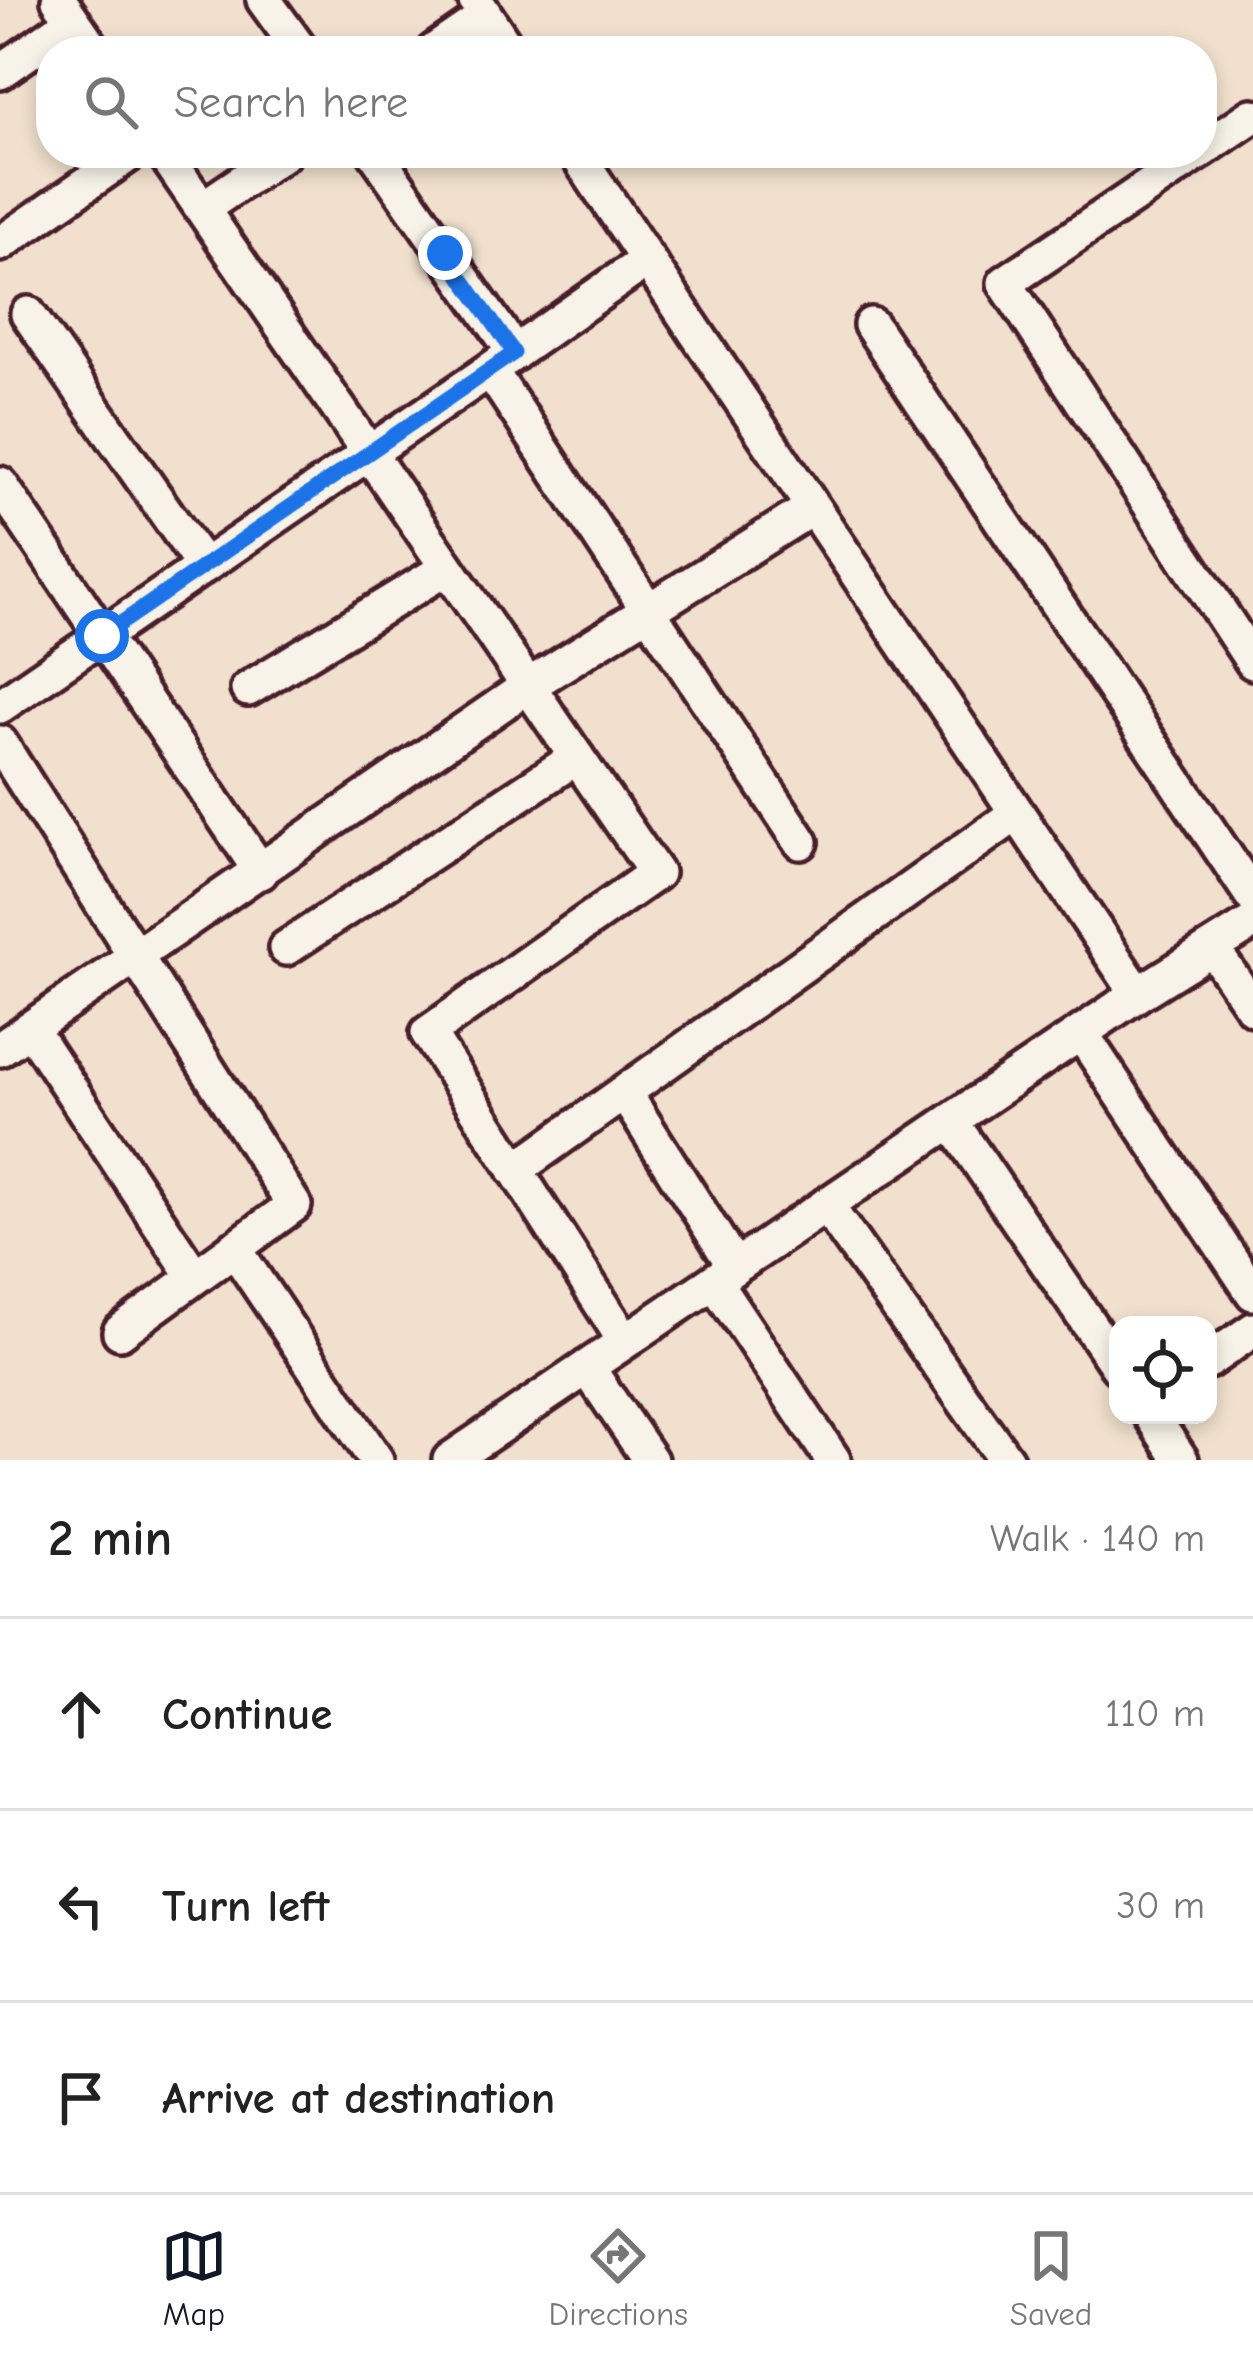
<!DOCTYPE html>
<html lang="en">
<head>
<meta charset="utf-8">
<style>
  :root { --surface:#fff; --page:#f6f6f6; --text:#222; --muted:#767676; --line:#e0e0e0; --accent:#111827 }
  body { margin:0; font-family:"Comic Neue",sans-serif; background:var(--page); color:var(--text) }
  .controls { position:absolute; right:36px; bottom:36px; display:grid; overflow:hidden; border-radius:24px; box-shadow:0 6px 18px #0003 }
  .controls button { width:108px; height:108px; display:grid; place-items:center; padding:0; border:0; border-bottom:3px solid var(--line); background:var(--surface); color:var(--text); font:60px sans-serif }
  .stop { position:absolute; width:36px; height:36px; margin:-27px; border:9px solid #1a73e8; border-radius:50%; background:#fff }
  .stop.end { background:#1a73e8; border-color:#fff; box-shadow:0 3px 12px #0008 }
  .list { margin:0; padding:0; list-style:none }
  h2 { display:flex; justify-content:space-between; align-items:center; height:156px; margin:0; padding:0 48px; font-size:51px }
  h2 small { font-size:39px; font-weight:400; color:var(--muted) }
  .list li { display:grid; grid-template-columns:78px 1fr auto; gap:36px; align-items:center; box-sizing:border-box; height:192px; padding:0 48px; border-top:3px solid var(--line) }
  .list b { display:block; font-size:45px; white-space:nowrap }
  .list em { font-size:39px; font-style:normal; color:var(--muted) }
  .icon { flex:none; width:66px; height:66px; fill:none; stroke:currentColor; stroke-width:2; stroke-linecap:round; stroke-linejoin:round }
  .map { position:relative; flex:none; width:1253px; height:1460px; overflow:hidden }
  .search { position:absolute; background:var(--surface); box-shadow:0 6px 18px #0003; left:36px; right:36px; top:36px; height:132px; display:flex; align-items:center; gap:30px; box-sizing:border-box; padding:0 42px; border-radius:48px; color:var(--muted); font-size:45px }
  .sheet { height:732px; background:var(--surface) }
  nav { display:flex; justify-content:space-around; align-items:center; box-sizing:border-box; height:168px; border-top:3px solid var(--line); background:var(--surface); font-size:33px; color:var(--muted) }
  nav a { display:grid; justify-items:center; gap:6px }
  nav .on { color:var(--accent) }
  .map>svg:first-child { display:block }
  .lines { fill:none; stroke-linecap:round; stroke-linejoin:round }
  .minor-casing { stroke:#4a1f2b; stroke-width:42 }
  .minor { stroke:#f7f3e8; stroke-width:33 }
  .route { stroke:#1a73e8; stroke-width:15 }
</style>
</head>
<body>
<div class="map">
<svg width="1253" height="1460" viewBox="0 0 1253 1460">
  <rect width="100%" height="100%" fill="#f0e0cd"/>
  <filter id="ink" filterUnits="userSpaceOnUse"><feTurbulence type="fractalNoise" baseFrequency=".00833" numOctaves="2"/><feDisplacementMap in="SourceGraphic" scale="24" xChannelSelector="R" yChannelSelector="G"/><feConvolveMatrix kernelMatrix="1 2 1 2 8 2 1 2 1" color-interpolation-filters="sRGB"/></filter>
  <g filter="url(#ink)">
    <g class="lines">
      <defs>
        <path id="minor" d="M59,0L94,51
          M264,0L301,51
          M476,1L509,51
          M434,51L485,16
          M0,72L73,21
          M1202,150L1252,116
          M164,153L656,873L428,1033L625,1341
          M375,153L515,353
          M1198,153L1005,283L1253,662
          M203,208L284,153
          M0,244L131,153
          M647,260L490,370L801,842
          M28,314L203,566
          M871,325L1253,897
          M0,484L261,872
          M248,689L447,568
          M0,706L490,370
          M0,743L294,1205L120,1332
          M286,948L577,757
          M1212,948L1253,1008
          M1138,994L1253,922
          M30,1028L195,1277
          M1081,1033L1253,1293
          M0,1049L528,686L812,508
          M625,1094L735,1267
          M951,1121L1118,1367
          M515,1170L1017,813
          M826,1205L1006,1460
          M234,1248L376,1460
          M714,1281L833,1460
          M1208,1361L1253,1330
          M587,1367L650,1460
          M1151,1415L1181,1460
          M450,1460L1138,994L576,153"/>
      </defs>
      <!-- minor casing -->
      <use href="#minor" class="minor-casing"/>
      <!-- minor -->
      <use href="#minor" class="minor"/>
    </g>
  </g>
  <g class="lines" filter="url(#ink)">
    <!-- route -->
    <path class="route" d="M102,636L514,353L445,253"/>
  </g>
</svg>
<div class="controls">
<button><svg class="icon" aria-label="locate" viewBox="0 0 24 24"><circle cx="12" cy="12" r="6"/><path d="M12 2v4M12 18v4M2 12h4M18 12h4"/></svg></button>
</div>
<div class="stop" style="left:102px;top:636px"></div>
<div class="stop end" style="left:445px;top:253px"></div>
<div class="search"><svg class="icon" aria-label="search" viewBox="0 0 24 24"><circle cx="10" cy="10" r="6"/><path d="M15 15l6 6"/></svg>Search here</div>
</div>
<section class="sheet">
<h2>2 min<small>Walk · 140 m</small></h2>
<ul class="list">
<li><svg class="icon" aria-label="ahead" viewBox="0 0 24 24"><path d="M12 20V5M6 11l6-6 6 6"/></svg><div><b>Continue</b></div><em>110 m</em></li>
<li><svg class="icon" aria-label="left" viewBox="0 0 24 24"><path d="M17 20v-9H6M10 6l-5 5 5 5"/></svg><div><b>Turn left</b></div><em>30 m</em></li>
<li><svg class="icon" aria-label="arrive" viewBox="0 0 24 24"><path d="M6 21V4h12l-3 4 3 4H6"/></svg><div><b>Arrive at destination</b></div></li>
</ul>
</section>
<nav>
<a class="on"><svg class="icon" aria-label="map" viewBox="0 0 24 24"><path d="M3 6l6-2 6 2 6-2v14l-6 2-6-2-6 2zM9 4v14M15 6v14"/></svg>Map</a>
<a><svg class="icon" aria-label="directions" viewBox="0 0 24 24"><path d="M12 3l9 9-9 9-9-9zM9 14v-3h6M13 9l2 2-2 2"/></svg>Directions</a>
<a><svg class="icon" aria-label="saved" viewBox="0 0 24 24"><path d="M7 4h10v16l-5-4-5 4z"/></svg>Saved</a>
</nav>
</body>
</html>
